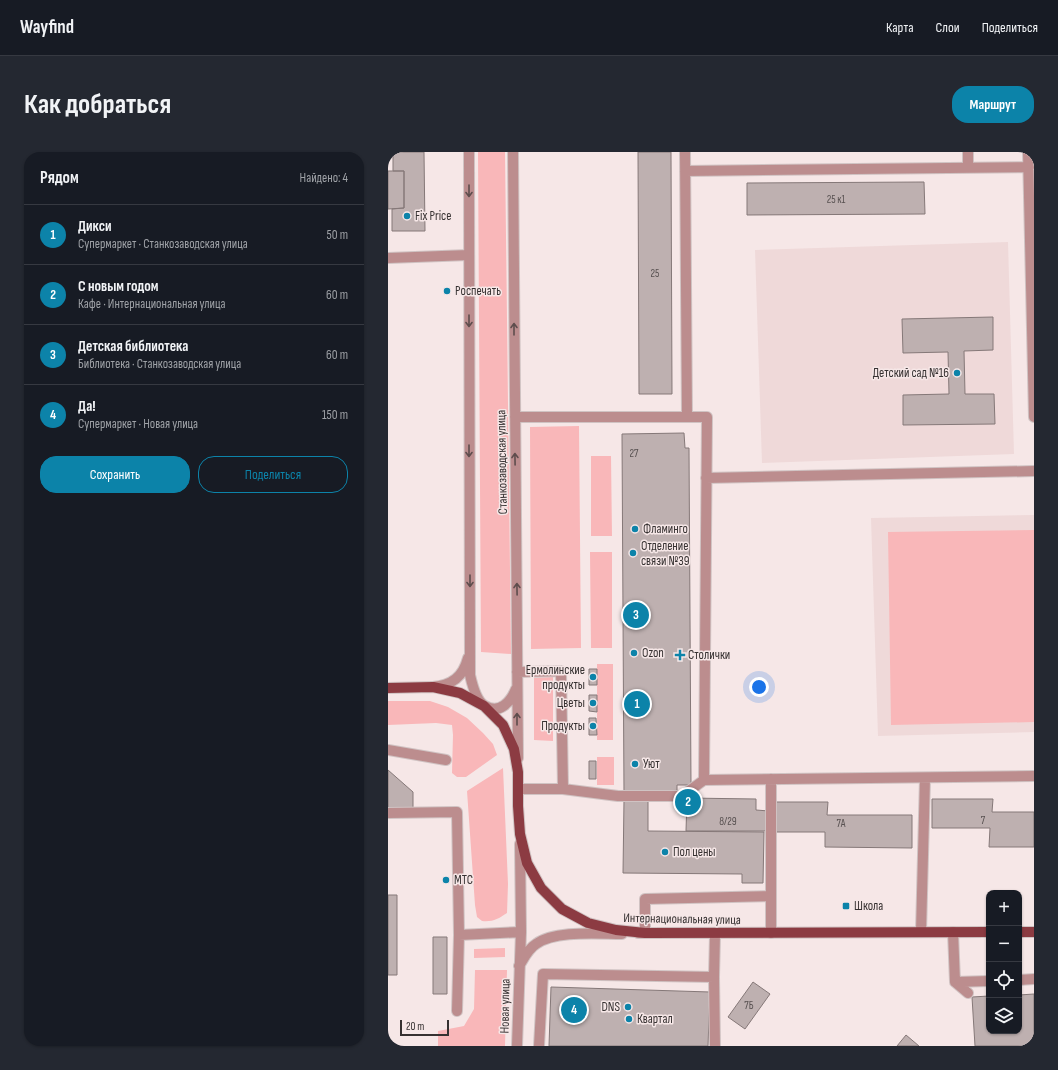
<!DOCTYPE html>
<html lang="ru">
<head>
<meta charset="utf-8">
<style>
  :root { --surface:#171b24; --page:#242831; --text:#f1f3f6; --muted:#9ea1a6; --line:#363941; --accent:#0c83a9 }
  body { margin:0; font-family:"Sofia Sans Condensed",sans-serif; background:var(--page); color:var(--text) }
  .controls { position:absolute; right:12px; bottom:12px; display:grid; overflow:hidden; border-radius:8px; box-shadow:0 1px 3px #0004 }
  .controls button { width:36px; height:36px; display:grid; place-items:center; padding:0; border:0; border-bottom:1px solid var(--line); background:var(--surface); color:var(--text); font:20px sans-serif }
  .scale { position:absolute; left:12px; bottom:10px; width:49px; box-sizing:border-box; padding-left:4px; border:2px solid #363131; border-top:0; font-size:11px; line-height:14px; white-space:nowrap; color:#363131; -webkit-text-stroke:3px #f6e7e7; paint-order:stroke }
  .you { position:absolute; left:371px; top:535px; width:14px; height:14px; margin:-10px; border:3px solid #fff; border-radius:50%; background:#1a73e8; box-shadow:0 0 0 6px #1a73e833 }
  .badge { display:grid; place-items:center; width:26px; height:26px; border-radius:50%; background:var(--accent); color:#fff; font-size:13px; font-weight:700 }
  .pin { position:absolute; translate:-50% -50%; border:2px solid #fff; box-shadow:0 1px 4px #0006 }
  .list { margin:0; padding:0; list-style:none }
  h2 { display:flex; justify-content:space-between; align-items:center; height:52px; margin:0; padding:0 16px; font-size:17px }
  h2 small { font-size:13px; font-weight:400; color:var(--muted) }
  .list li { display:grid; grid-template-columns:26px 1fr auto; gap:12px; align-items:center; box-sizing:border-box; height:60px; padding:0 16px; border-top:1px solid var(--line) }
  .list b { display:block; font-size:15px; white-space:nowrap }
  .list p { margin:0; font-size:13px; white-space:nowrap; color:var(--muted) }
  .list em { font-size:13px; font-style:normal; color:var(--muted) }
  .actions { display:flex; gap:8px; padding:12px 16px }
  .actions a { flex:1; padding:9px 0; border:1px solid var(--accent); border-radius:16px; text-align:center; font-size:14px; color:var(--accent) }
  .actions .main { background:var(--accent); color:#fff }
  .icon { flex:none; width:22px; height:22px; fill:none; stroke:currentColor; stroke-width:2; stroke-linecap:round; stroke-linejoin:round }
  .map { position:relative; flex:none; width:646px; height:894px; overflow:hidden; border-radius:16px }
  header { display:flex; align-items:center; gap:24px; box-sizing:border-box; height:56px; padding:0 20px; background:var(--surface); border-bottom:1px solid var(--line) }
  header strong { font-size:19px }
  nav { display:flex; gap:22px; margin-inline-start:auto; font-size:14px }
  .intro { display:flex; align-items:center; justify-content:space-between; box-sizing:border-box; height:96px; padding:0 24px }
  h1 { margin:0; font-size:28px }
  .button { padding:10px 18px; border-radius:16px; background:var(--accent); color:#fff; font-size:14px; font-weight:700 }
  main { display:flex; gap:24px; padding:0 24px }
  aside { flex:1; background:var(--surface); border-radius:16px; box-shadow:0 1px 3px #0004 }
  .map>svg:first-child { display:block }
  .built { fill:#efd9d9 }
  .green { fill:#f9b7b9 }
  .building { fill:#beb0b0; stroke:#857878 }
  .lines { fill:none; stroke-linecap:round; stroke-linejoin:round }
  .minor-casing { stroke:#d0c3c3; stroke-width:12 }
  .major-casing { stroke:#d0c3c3; stroke-width:12 }
  .minor { stroke:#bc8d8e; stroke-width:10 }
  .major { stroke:#8c3b42; stroke-width:10 }
  .oneway { stroke:#5e4d4d }
  .poi-dot { fill:#0c83a9; stroke:#f6e7e7; stroke-width:1.5 }
  .labels { text-anchor:middle; dominant-baseline:central; stroke-width:3; stroke-linejoin:round; paint-order:stroke }
  .number-label { font-size:11px; fill:#585151 }
  .poi-label { font-size:13px; fill:#363131; stroke:#f6e7e7; text-anchor:start }
  .street-label { font-size:13px; fill:#363131; stroke:#f6e7e7 }
</style>
</head>
<body>
<header>
<strong>Wayfind</strong>
<nav><a>Карта</a><a>Слои</a><a>Поделиться</a></nav>
</header>
<div class="intro"><h1>Как добраться</h1><a class="button">Маршрут</a></div>
<main>
<aside>
<h2>Рядом<small>Найдено: 4</small></h2>
<ul class="list">
<li><span class="badge">1</span><div><b>Дикси</b><p>Супермаркет · Станкозаводская улица</p></div><em>50 m</em></li>
<li><span class="badge">2</span><div><b>С новым годом</b><p>Кафе · Интернациональная улица</p></div><em>60 m</em></li>
<li><span class="badge">3</span><div><b>Детская библиотека</b><p>Библиотека · Станкозаводская улица</p></div><em>60 m</em></li>
<li><span class="badge">4</span><div><b>Да!</b><p>Супермаркет · Новая улица</p></div><em>150 m</em></li>
</ul>
<div class="actions"><a class="main">Сохранить</a><a>Поделиться</a></div>
</aside>
<div class="map">
<svg width="646" height="894" viewBox="0 0 646 894">
  <rect width="100%" height="100%" fill="#f6e7e7"/>
  <!-- built -->
  <path class="built" d="M620,90L626,302L374,311L367,98Z
    M646,363V580L490,584L483,366Z"/>
  <!-- green -->
  <path class="green" d="M90,0H117L123,502L93,500Z
    M191,274L193,496L143,497L142,275Z
    M203,304H223L224,384H203Z
    M646,378V570L503,573L500,380Z
    M202,400H224V496H203Z
    M209,512H225V588H209Z
    M165,525V589L146,588V526Z
    M0,549H42L60,555L79,566L95,581L105,592L109,603L78,625H69L64,621L65,583L64,573L48,571L0,573Z
    M209,605H226V633H209Z
    M115,616L120,732L119,761C110,767 105,770 94,769L89,765L87,753L79,639Z
    M117,796V805L86,806V797Z
    M87,818H119L117,894H50V879L76,874L86,857Z"/>
  <!-- building -->
  <path class="building" d="M5,0H36L37,79H4V57L16,56V19H5Z
    M250,0H283L284,242H251Z
    M0,19H16V56L0,57Z
    M536,30L537,62L359,63V31Z
    M605,165V198L576,199L577,242H606L607,272L515,273V243L561,242L560,200L515,201L514,167Z
    M296,281L297,296H301L303,633H289V641L236,642L234,282Z
    M201,517H209V533H201Z
    M201,543H209V560L201,559Z
    M201,566H208L209,583H201Z
    M201,609H208V627H201Z
    M0,618L25,640V657L0,658Z
    M299,646L368,647V658L381,659V679H298Z
    M544,647H605L604,660H646V695H601L602,676H544Z
    M236,648H260V679L376,680L375,731H354V722L235,721Z
    M381,650H440L439,663H524V696L437,695V680H381Z
    M0,743H9V823H0Z
    M45,785H59V842H45Z
    M365,830L382,842L357,877L340,865Z
    M163,835L322,840L320,894H161Z
    M646,842V894H587L584,845L601,844V879H631V843Z
    M518,883L531,894H509Z"/>
  <g class="lines">
    <defs>
      <path id="minor" d="M81,0L82,523C84,532 88,549 97,554C112,563 123,549 128,537
        M125,0L130,606
        M297,0L299,265
        M580,0V16
        M640,0L646,265
        M297,19L641,15
        M0,106L81,103
        M127,265H319L316,628
        M318,326L646,319
        M129,520L173,519L175,637
        M45,535C64,533 75,525 80,506
        M0,598L58,608
        M130,637H175L230,644H294L316,628L646,624
        M0,661L69,660L71,783L133,780
        M383,744V627
        M533,780L537,626
        M565,780L567,830L580,841
        M250,781H257V747L383,744V781
        M131,814C136,806 140,797 148,792C167,778 210,782 234,782
        M326,825L327,894
        M631,828L646,827
        M567,830L601,829
        M69,859L71,783
        M129,894L133,780L132,692
        M151,894L155,822L326,825L327,782"/>
      <path id="major" d="M0,536L45,535L72,541L96,554L115,573L126,597L130,620V654L132,682L139,711L153,736L174,757L200,771L228,778L257,781L601,780
        M631,780H646"/>
    </defs>
    <!-- minor casing -->
    <use href="#minor" class="minor-casing"/>
    <!-- major casing -->
    <use href="#major" class="major-casing"/>
    <!-- minor -->
    <use href="#minor" class="minor"/>
    <!-- major -->
    <use href="#major" class="major"/>
  </g>
  <!-- one-way arrows -->
  <defs><path id="oneway-shaft" d="M-6 0H5M1.5-3L5.5 0L1.5 3" fill="none" stroke-width="1.6" stroke-linecap="round" stroke-linejoin="round"/></defs>
  <g class="oneway">
    <use href="#oneway-shaft" transform="translate(81 39) rotate(90)"/>
    <use href="#oneway-shaft" transform="translate(81 169) rotate(90)"/>
    <use href="#oneway-shaft" transform="translate(126 177) rotate(-90)"/>
    <use href="#oneway-shaft" transform="translate(81 299) rotate(90)"/>
    <use href="#oneway-shaft" transform="translate(127 307) rotate(-91)"/>
    <use href="#oneway-shaft" transform="translate(82 429) rotate(90)"/>
    <use href="#oneway-shaft" transform="translate(129 437) rotate(-91)"/>
    <use href="#oneway-shaft" transform="translate(129 567) rotate(-90)"/>
  </g>
  <!-- markers -->
  <g class="poi-dot">
    <circle cx="19" cy="64" r="4"/>
    <circle cx="59" cy="139" r="4"/>
    <circle cx="569" cy="221" r="4"/>
    <circle cx="247" cy="377" r="4"/>
    <circle cx="245" cy="401" r="4"/>
    <circle cx="246" cy="501" r="4"/>
    <path d="M290 497h4v4h4v4h-4v4h-4v-4h-4v-4h4z"/>
    <circle cx="205" cy="525" r="4"/>
    <circle cx="205" cy="551" r="4"/>
    <circle cx="205" cy="574" r="4"/>
    <circle cx="247" cy="612" r="4"/>
    <circle cx="277" cy="700" r="4"/>
    <circle cx="58" cy="728" r="4"/>
    <rect x="454" y="750" width="8" height="8" rx="2"/>
    <circle cx="240" cy="855" r="4"/>
    <circle cx="241" cy="867" r="4"/>
  </g>
  <g class="labels">
    <!-- number labels -->
    <g class="number-label">
      <text x="448" y="47">25 к1</text>
      <text x="267" y="121">25</text>
      <text x="246" y="301">27</text>
      <text x="595" y="668">7</text>
      <text x="340" y="669">8/29</text>
      <text x="453" y="671">7А</text>
      <text x="361" y="853">7Б</text>
    </g>
    <!-- poi labels -->
    <g class="poi-label">
      <text x="27" y="64">Fix Price</text>
      <text x="67" y="139">Роспечать</text>
      <text x="561" y="221" text-anchor="end">Детский сад №16</text>
      <text x="255" y="377">Фламинго</text>
      <text x="253" y="394">Отделение<tspan x="253" dy="15">связи №39</tspan></text>
      <text x="254" y="501">Ozon</text>
      <text x="300" y="503">Столички</text>
      <text x="197" y="518" text-anchor="end">Ермолинские<tspan x="197" dy="15">продукты</tspan></text>
      <text x="197" y="551" text-anchor="end">Цветы</text>
      <text x="197" y="574" text-anchor="end">Продукты</text>
      <text x="255" y="612">Уют</text>
      <text x="285" y="700">Пол цены</text>
      <text x="66" y="728">МТС</text>
      <text x="466" y="754">Школа</text>
      <text x="232" y="855" text-anchor="end">DNS</text>
      <text x="249" y="867">Квартал</text>
    </g>
    <!-- street labels -->
    <g class="street-label">
      <text transform="translate(114 310) rotate(-91)">Станкозаводская улица</text>
      <text transform="translate(294 767) rotate(1)">Интернациональная улица</text>
      <text transform="translate(117 854) rotate(-89)">Новая улица</text>
    </g>
  </g>
</svg>
<div class="controls">
<button>+</button>
<button>−</button>
<button><svg class="icon" aria-label="locate" viewBox="0 0 24 24"><circle cx="12" cy="12" r="6"/><path d="M12 2v4M12 18v4M2 12h4M18 12h4"/></svg></button>
<button><svg class="icon" aria-label="layers" viewBox="0 0 24 24"><path d="M12 4l9 5-9 5-9-5zM3 14l9 5 9-5"/></svg></button>
</div>
<div class="scale">20 m</div>
<div class="you"></div>
<div class="pin badge" style="left:249px;top:552px">1</div>
<div class="pin badge" style="left:300px;top:650px">2</div>
<div class="pin badge" style="left:248px;top:463px">3</div>
<div class="pin badge" style="left:186px;top:858px">4</div>
</div>
</main>
</body>
</html>
